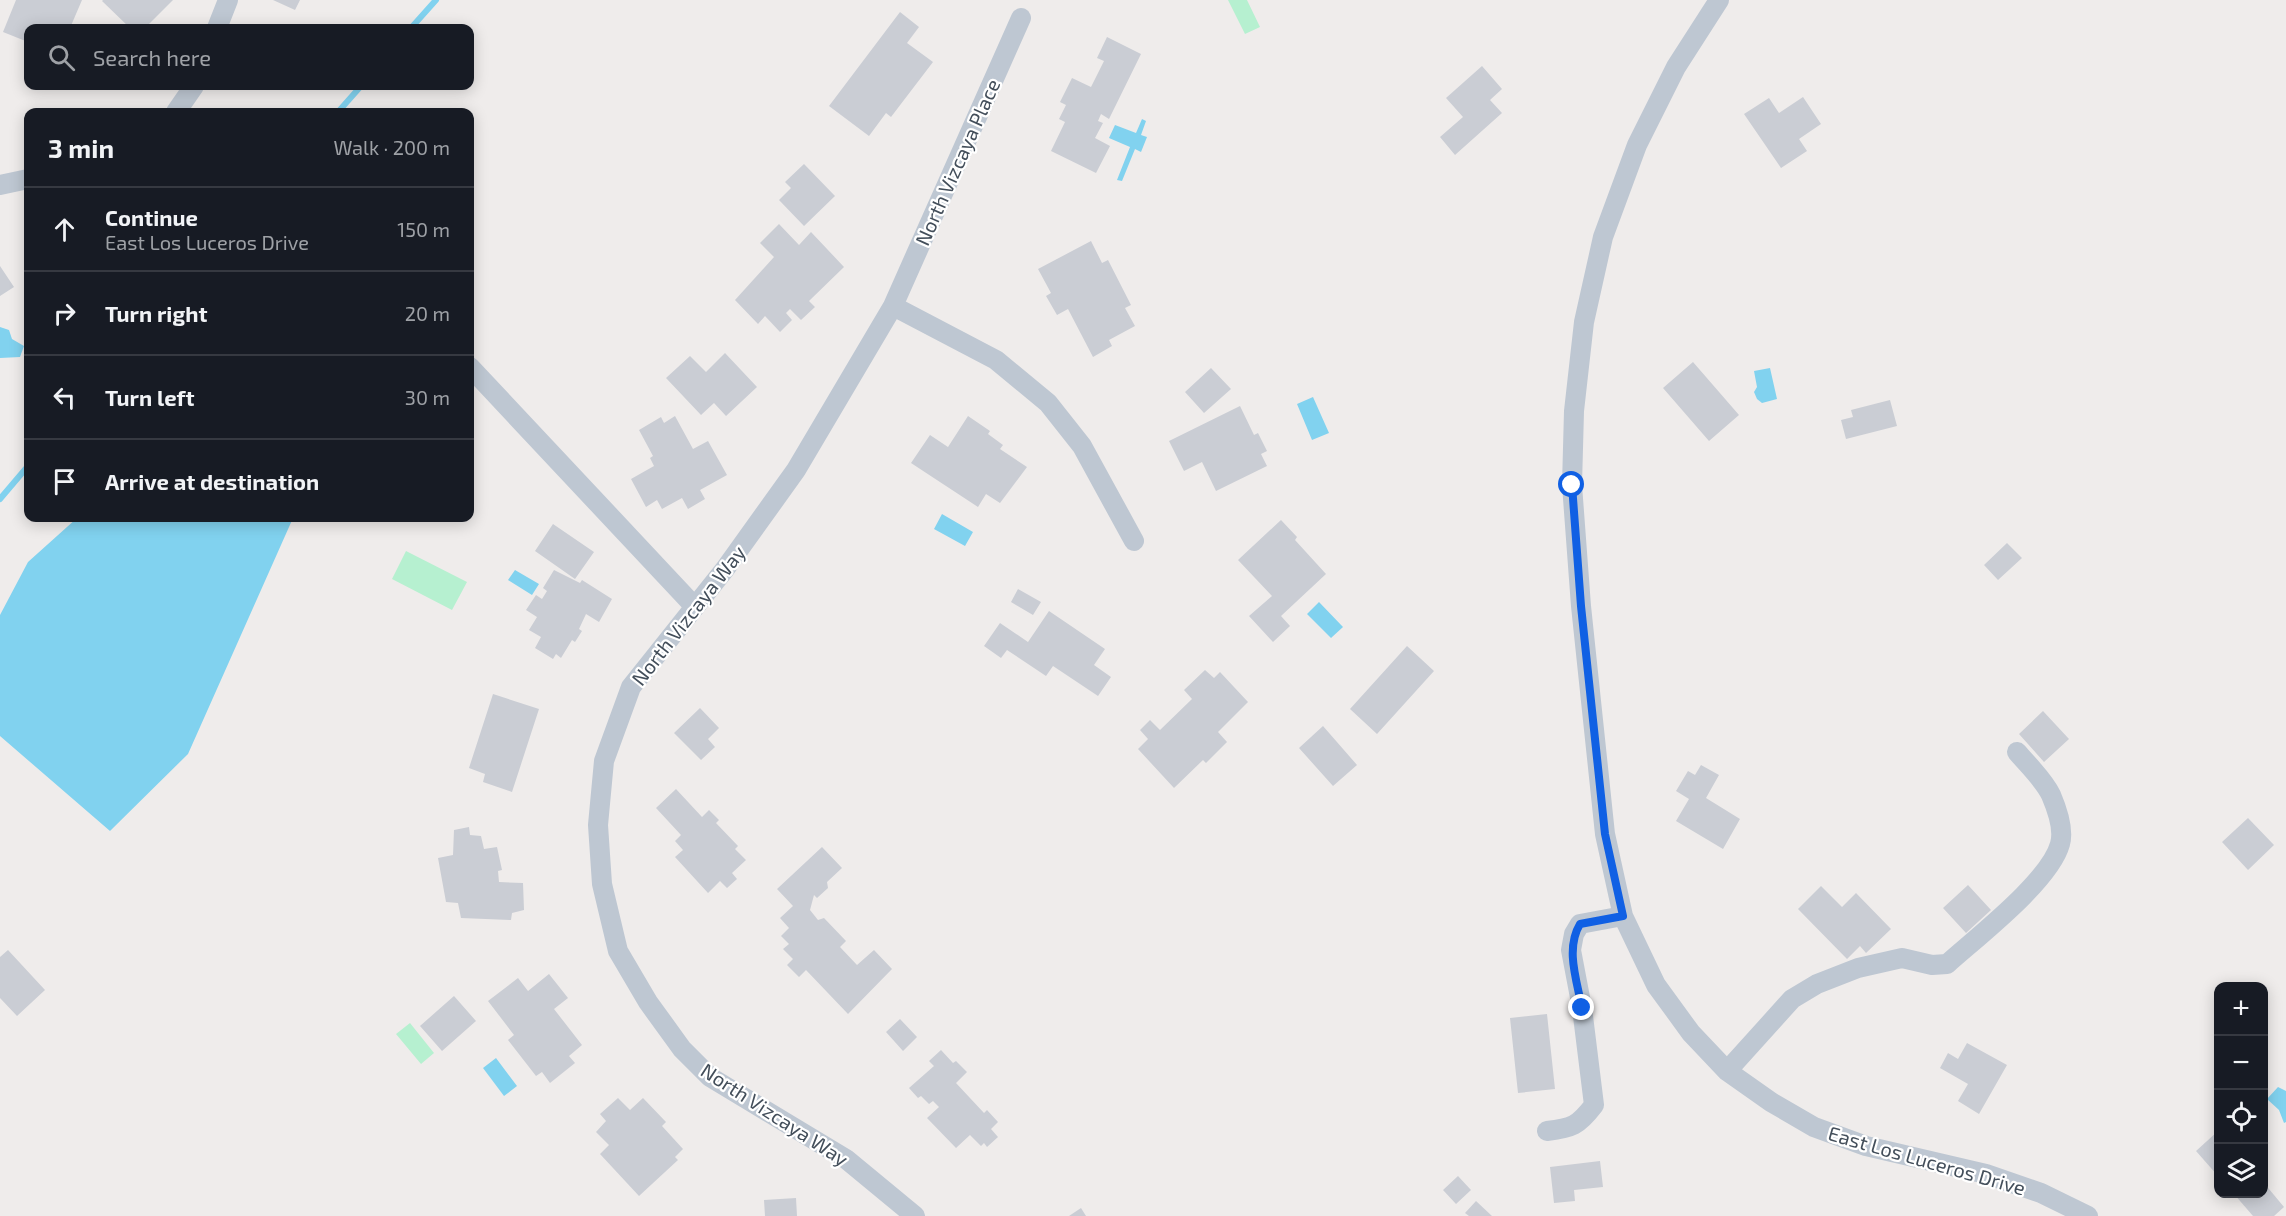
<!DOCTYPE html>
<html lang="en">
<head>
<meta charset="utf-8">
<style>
  :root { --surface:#171b24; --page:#242831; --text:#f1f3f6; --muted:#9ea1a6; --line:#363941 }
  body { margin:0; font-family:"Exo 2",sans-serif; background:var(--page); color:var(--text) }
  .controls { position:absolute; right:18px; bottom:18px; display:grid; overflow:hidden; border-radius:12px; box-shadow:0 3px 15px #0003 }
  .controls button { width:54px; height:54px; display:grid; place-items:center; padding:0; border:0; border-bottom:2px solid var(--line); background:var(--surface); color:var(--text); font:30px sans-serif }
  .stop { position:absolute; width:18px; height:18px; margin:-14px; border:4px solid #1060e4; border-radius:50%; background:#fff }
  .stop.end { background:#1060e4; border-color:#fff; box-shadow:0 2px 6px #0008 }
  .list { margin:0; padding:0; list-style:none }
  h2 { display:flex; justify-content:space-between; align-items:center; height:78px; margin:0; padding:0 24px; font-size:26px }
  h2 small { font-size:20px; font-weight:400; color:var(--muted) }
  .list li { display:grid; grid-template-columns:39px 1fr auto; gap:18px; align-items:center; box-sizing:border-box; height:84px; padding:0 24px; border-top:2px solid var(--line) }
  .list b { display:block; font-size:22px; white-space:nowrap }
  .list p { margin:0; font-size:20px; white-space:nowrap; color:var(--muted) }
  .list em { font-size:20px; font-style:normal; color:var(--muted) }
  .icon { flex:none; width:33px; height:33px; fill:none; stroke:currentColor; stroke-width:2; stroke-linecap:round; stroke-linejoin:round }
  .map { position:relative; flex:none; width:2286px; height:1216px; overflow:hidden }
  .search { position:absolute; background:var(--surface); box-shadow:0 3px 15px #0003; left:24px; top:24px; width:450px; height:66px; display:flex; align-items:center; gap:15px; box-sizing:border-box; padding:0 21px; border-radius:12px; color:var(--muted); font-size:22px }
  .panel { position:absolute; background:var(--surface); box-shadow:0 3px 15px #0003; left:24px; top:108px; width:450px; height:414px; border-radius:12px }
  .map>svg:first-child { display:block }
  .green { fill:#b6f0d0 }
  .water { fill:#81d2ef }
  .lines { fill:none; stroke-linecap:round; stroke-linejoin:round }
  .stream { stroke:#81d2ef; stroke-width:6 }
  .building { fill:#cacdd4 }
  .minor { stroke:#bec7d2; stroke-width:20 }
  .route { stroke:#1060e4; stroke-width:8 }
  .labels { text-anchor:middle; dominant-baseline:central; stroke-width:4.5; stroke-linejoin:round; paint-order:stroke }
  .street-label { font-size:20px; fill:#434e5a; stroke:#fff }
</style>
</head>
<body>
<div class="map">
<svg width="2286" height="1216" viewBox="0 0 2286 1216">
  <rect width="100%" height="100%" fill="#efeceb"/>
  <!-- green -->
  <path class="green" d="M1228,0H1247L1260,27L1245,34Z
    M406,551L467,582L452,610L392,579Z
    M410,1023L434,1053L421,1064L396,1034Z"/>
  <!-- water -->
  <path class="water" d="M1142,119L1146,121L1141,135L1147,137L1141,152L1135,149L1122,181L1117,180L1130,147L1109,138L1115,125L1136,133Z
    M0,327L9,330L12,339L24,346L20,357L0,358Z
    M1770,368L1777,399L1762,403L1757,399L1754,392L1757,387L1754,371Z
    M1313,397L1329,433L1312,440L1297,404Z
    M942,514L973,532L965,546L934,529Z
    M77,518H293L188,754L110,831L0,736V615L28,562Z
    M515,570L539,584L532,595L508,580Z
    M1319,602L1343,627L1331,638L1307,614Z
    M496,1058L517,1086L504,1096L483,1068Z
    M2278,1087L2286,1091V1122L2284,1123L2279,1110L2267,1099Z"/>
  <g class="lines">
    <!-- stream -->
    <path class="stream" d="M411,28L436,0
      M338,112L361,86
      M0,499L28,466"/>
  </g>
  <!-- building -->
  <path class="building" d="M16,0H82L70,28H28V42L3,32Z
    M103,0H173L145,28H130L102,1Z
    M273,0H300L295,10Z
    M900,12L919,27L907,43L933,62L891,117L886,113L869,136L829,106Z
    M1107,37L1141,54L1109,119L1101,114L1098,121L1103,123L1095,138L1110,146L1096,173L1051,151L1065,122L1059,119L1066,105L1060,102L1072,78L1091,87L1104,61L1097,58Z
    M1482,66L1502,89L1490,100L1502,113L1455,155L1440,137L1463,117L1446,98Z
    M1803,97L1821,124L1799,139L1807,151L1781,168L1744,114L1769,98L1779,113Z
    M804,164L835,196L804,226L779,200L791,188L785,182Z
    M779,224L799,245L811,232L844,267L809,301L815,307L801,320L790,309L786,313L792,320L780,332L765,316L758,324L735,300L774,257L760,243Z
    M1091,241L1102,263L1108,260L1131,305L1125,308L1135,326L1109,340L1112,346L1093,357L1068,309L1057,315L1046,296L1051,293L1038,269Z
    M0,266L14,287L0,296Z
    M725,353L757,387L726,416L714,403L701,415L666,378L690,356L706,372Z
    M1693,362L1739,415L1709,441L1663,388Z
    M1211,368L1231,389L1204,413L1185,392Z
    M1890,400L1897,426L1846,439L1841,420L1853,417L1851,410Z
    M1240,406L1254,435L1258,433L1267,451L1261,454L1267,466L1216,491L1202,462L1184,471L1169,441Z
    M675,416L693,449L708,441L727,475L700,490L705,499L688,509L682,498L662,509L657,500L646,507L631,479L654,466L650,458L653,456L639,430L661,417L664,423Z
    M968,416L990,431L988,434L1003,445L1000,449L1027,467L1000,503L986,494L978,507L911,463L930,435L948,447Z
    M1281,520L1297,537L1295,540L1326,574L1281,616L1290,626L1273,642L1249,616L1272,596L1238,560Z
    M553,524L594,552L575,579L535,551Z
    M2007,543L2022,558L1998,580L1984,565Z
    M554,570L580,583L582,580L612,599L599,622L586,614L579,629L582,631L575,642L572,640L561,658L556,654L553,659L535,648L541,637L529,630L537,617L526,610L536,595L542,599L547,591L543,588Z
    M1018,589L1041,602L1033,615L1011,602Z
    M1049,611L1105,649L1094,665L1111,677L1098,696L1053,666L1046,676L1007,650L1001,658L984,646L1000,623L1028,642Z
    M1407,646L1434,671L1377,734L1350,709Z
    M1205,670L1214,678L1220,672L1248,702L1218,732L1227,742L1206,763L1203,760L1174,788L1138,749L1148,739L1140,730L1150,720L1160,730L1192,699L1184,690Z
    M493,694L539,709L512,792L483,782L485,774L469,768Z
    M700,708L719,728L708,739L715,747L701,760L674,733Z
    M2043,711L2069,739L2044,762L2019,734Z
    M1323,726L1357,765L1333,786L1299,748Z
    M1701,765L1719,775L1706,798L1740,819L1723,849L1676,821L1689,799L1676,791L1688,771L1695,775Z
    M676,789L702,817L709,810L719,820L716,823L738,846L735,849L746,860L732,873L737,879L727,888L720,881L708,893L675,857L683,850L675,841L681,835L656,808Z
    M2248,818L2274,845L2248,870L2222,842Z
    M469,827L470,835L481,836L484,849L497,847L502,870L498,871L499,882L523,883L524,910L512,913L511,920L461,918L458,903L446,902L438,858L453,855L454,830Z
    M822,847L842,868L827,882L828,888L817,898L814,895L810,910L818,920L824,918L846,941L840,947L857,965L874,950L892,969L848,1014L806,970L799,977L787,965L793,959L783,949L789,944L781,936L789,928L780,918L793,906L777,889Z
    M1968,885L1991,910L1966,933L1943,908Z
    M1821,886L1842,907L1856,893L1891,929L1866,953L1860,946L1847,959L1798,909Z
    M8,950L45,990L17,1016L0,998V957Z
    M549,974L568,998L554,1009L582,1045L569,1056L575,1063L550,1083L542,1072L536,1076L508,1040L514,1035L488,1001L518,978L528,991Z
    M454,996L476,1021L442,1051L420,1026Z
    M1547,1014L1555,1089L1518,1093L1510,1018Z
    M900,1019L917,1037L903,1051L886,1032Z
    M1967,1043L2007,1065L1979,1114L1958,1101L1968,1084L1940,1068L1948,1053L1958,1059Z
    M941,1050L953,1063L956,1061L967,1072L956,1083L984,1113L987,1110L998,1122L991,1129L998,1137L987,1147L984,1143L981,1146L970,1135L956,1148L927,1118L939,1107L933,1101L929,1104L921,1096L918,1098L909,1088L934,1066L929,1061Z
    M618,1098L630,1110L643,1098L666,1122L662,1126L683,1149L675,1157L678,1160L639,1196L600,1154L609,1145L596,1132L606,1121L600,1114Z
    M2218,1131V1176L2196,1151Z
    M1600,1161L1603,1187L1574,1190L1575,1201L1554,1203L1550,1167Z
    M1458,1176L1471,1190L1456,1204L1443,1190Z
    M2264,1183L2284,1207L2274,1216H2253L2234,1194H2264Z
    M796,1198L797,1216H765L764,1200Z
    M1476,1201L1492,1216H1469L1465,1213Z
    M1081,1208L1086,1216H1069Z"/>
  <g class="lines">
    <!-- minor -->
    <path class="minor" d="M1719,0L1676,67L1637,145L1603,237L1584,322L1574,411L1572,485L1581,606L1605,834L1623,916L1656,985L1691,1033L1727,1071L1771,1102L1814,1127L1866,1146L1986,1174L2041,1193L2088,1216
      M217,28L228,0
      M176,112L194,86
      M0,185L28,179
      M893,306L996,360L1048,403L1082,446L1134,541
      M470,367L695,607
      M1727,1071L1792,999L1817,984L1858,968L1902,958L1932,965L1947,964C1977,937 2050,881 2060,844C2064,830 2057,809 2051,795C2044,780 2028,765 2017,752
      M1547,1131C1572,1128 1578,1126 1594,1105L1582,1008L1571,950L1574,934L1580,924L1623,916
      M915,1216L846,1159L710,1077L682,1049L648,1002L618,951L602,884L598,825L604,761L631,687L725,569L796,470L893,306L1021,18"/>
  </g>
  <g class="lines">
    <!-- route -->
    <path class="route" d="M1572,485L1581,606L1605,834L1623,916L1580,924C1565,949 1577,981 1582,1008"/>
  </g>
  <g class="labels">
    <!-- street labels -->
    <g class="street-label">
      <text transform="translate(957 162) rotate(-66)">North Vizcaya Place</text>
      <text transform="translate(688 615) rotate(-52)">North Vizcaya Way</text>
      <text transform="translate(775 1114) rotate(33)">North Vizcaya Way</text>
      <text transform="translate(1927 1160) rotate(16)">East Los Luceros Drive</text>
    </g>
  </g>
</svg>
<div class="controls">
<button>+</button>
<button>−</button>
<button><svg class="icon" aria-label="locate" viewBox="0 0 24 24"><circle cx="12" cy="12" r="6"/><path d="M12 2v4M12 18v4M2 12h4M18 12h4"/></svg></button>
<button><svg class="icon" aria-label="layers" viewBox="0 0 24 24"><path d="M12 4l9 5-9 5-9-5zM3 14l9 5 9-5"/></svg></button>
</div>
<div class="stop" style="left:1572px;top:485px"></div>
<div class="stop end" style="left:1582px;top:1008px"></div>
<div class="search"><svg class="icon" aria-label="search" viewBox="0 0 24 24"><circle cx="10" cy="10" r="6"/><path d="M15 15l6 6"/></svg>Search here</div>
<section class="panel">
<h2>3 min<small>Walk · 200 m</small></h2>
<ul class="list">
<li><svg class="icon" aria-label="ahead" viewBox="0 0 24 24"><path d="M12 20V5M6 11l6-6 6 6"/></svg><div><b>Continue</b><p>East Los Luceros Drive</p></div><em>150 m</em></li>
<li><svg class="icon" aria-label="right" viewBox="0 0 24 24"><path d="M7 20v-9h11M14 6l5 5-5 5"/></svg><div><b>Turn right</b></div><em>20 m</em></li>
<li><svg class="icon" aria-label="left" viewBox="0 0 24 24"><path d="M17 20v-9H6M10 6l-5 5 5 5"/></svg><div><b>Turn left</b></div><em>30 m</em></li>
<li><svg class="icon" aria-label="arrive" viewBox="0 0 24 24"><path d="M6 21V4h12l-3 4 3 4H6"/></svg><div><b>Arrive at destination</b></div></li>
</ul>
</section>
</div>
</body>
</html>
